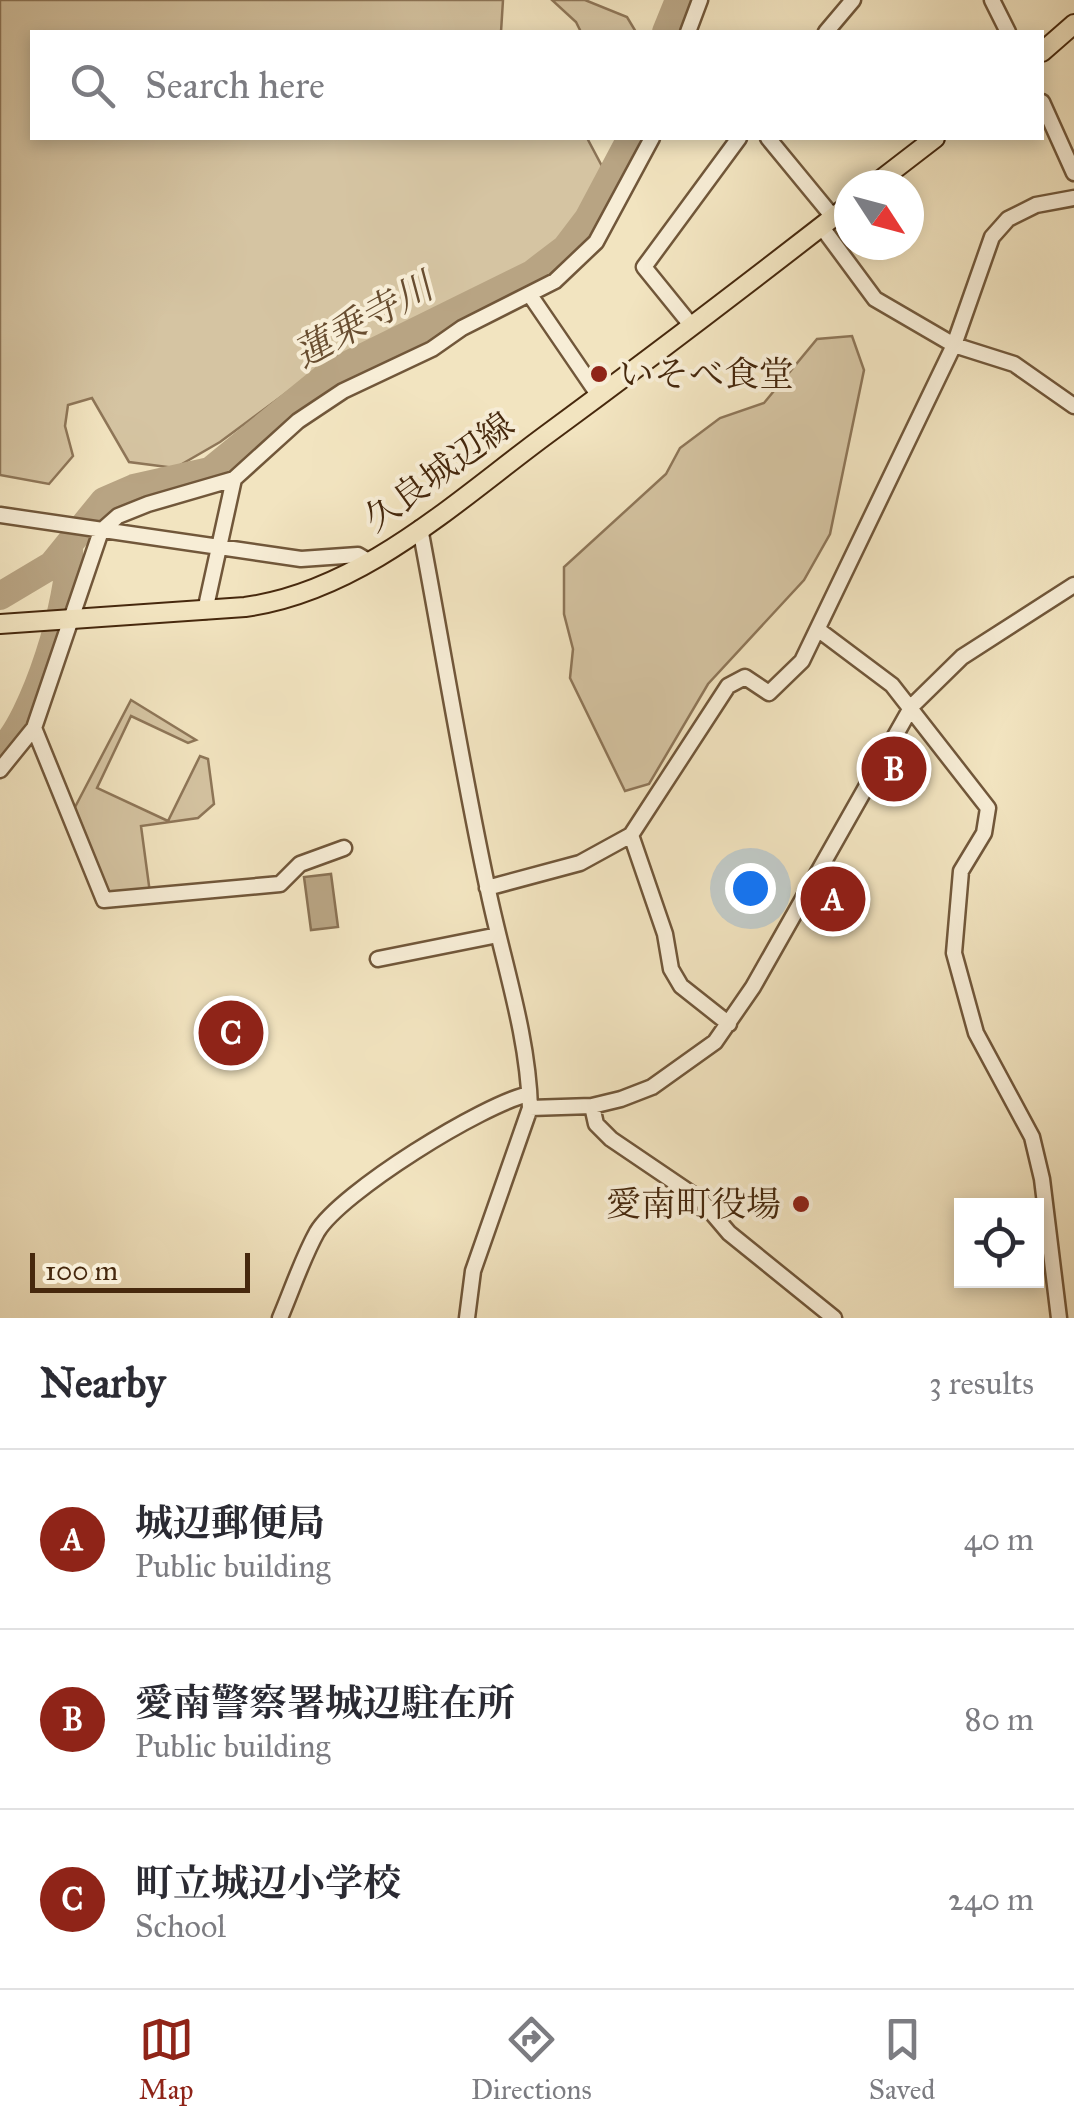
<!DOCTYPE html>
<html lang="en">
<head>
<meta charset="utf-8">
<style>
  :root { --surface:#fff; --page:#f2f2f3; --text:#2b2b33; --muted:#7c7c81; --line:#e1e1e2; --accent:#8f2418 }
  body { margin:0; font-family:"IM FELL Great Primer","Noto Serif JP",serif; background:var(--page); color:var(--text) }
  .controls { position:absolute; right:30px; bottom:30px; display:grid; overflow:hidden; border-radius:0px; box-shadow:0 5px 15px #0003 }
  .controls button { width:90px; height:90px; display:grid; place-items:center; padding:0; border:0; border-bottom:2px solid var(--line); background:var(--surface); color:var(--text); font:50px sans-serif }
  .compass { position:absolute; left:834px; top:170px; width:90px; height:90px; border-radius:50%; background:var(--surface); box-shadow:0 5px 15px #0003; rotate:126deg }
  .scale { position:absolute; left:30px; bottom:25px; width:220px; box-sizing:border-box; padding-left:10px; border:5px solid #46280d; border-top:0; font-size:28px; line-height:35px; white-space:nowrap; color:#46280d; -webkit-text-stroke:8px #f7edd6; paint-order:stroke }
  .you { position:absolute; left:750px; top:888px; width:35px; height:35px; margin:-25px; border:8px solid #fff; border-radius:50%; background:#1a73e8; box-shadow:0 0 0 15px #1a73e833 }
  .badge { display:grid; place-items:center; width:65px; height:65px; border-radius:50%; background:var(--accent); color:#fff; font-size:32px; font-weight:700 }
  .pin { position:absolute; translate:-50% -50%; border:5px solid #fff; box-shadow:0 2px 10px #0006 }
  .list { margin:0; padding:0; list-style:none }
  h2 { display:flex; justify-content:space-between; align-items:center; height:130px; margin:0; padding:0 40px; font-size:42px }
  h2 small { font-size:32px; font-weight:400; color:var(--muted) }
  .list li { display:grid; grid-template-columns:65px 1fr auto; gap:30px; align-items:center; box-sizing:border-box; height:180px; padding:0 40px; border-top:2px solid var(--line) }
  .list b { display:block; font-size:38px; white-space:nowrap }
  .list p { margin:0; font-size:32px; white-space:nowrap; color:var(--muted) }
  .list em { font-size:32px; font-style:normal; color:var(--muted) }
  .icon { flex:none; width:55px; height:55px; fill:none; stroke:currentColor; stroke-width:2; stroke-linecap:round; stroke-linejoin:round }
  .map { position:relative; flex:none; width:1074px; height:1318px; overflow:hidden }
  .search { position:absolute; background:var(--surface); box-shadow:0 5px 15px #0003; left:30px; right:30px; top:30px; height:110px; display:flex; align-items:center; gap:25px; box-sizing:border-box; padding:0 35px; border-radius:0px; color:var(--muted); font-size:38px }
  .sheet { height:670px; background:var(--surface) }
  nav { display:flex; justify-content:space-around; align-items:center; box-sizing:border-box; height:140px; border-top:2px solid var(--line); background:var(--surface); font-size:28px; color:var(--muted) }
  nav a { display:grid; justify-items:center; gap:5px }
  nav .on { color:var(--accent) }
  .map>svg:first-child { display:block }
  .green { fill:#d5c4a2; stroke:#8e7658; stroke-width:2.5 }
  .water { fill:#b8a483; stroke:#8a7254; stroke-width:2.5 }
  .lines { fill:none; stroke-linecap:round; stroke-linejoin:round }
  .river { stroke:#b8a483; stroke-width:28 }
  .minor-casing { stroke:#71573a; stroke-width:19 }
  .major-casing { stroke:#46280d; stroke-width:22 }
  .minor { stroke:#f7edd6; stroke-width:14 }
  .major { stroke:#f2e4c0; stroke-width:18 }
  .poi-dot { fill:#8f2418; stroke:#f7edd6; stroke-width:4 }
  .labels { text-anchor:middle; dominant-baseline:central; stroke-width:8; stroke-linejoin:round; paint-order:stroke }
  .poi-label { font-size:35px; fill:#46280d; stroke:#f7edd6; text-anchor:start }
  .street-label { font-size:35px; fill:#46280d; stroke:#f7edd6 }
  .water-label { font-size:38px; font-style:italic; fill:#684d30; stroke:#f7edd6 }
</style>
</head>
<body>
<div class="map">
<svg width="1074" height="1318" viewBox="0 0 1074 1318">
  <rect width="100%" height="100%" fill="#f2e4c0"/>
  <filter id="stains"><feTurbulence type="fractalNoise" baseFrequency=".002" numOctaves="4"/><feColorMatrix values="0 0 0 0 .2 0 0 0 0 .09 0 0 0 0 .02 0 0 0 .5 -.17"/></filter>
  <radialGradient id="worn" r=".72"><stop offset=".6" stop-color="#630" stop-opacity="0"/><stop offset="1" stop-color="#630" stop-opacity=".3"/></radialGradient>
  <!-- green -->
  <path class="green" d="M0,0H503L501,32H32V138H587L604,170L557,248L495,290L437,321L324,365L220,442L175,468L129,462L92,398L68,405L65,426L73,456L49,484L0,475Z
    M552,0H585L627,17L636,32H581L576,22Z
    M852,336L864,370L830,534L804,580L708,684L649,784L625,791L570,678L573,649L564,614V567L666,474L680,448L720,418L764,403L817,339Z
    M131,700L196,740L188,743L131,716L97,788L168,821L200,756L208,759L214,804L198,818L141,826L150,893L106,895L73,811Z"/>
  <!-- water -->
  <path class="water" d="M331,874L338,927L311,930L304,877Z"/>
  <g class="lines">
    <!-- river -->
    <path class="river" d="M666,32L679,0
      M0,596L52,565L104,501L134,488L210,471L329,374L532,274L566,248L588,219L631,138
      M0,752C35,719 72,597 69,549"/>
    <defs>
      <path id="minor" d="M992,0L1008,32
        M688,32L700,0
        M826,32L853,0
        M1042,102L1074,173
        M768,138L833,217
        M821,226L875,299L954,345L1014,364L1074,406
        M530,295L599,396
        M691,325L644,267L739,138
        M0,515L301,559L358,555L370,562
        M420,528C443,649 462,770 488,890C503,962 528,1034 530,1108L473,1271L467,1318
        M205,611L234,479
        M820,631L892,685L988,808L984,833L961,871L954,953L976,1033L1032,1137L1042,1179L1059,1318
        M34,728L104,900L280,884L300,864L344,848
        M0,770L34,728L101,531L118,516L148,504L234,479L298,421L343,391L432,349L462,328L555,281L596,242L652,138
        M631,835L665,934L671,969L681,986L729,1024
        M487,888L580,863L631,835L728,686L745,677L769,693L802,661L954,345L992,237L1008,219L1036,205L1074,198
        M378,959L498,935
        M592,1106L596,1124L611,1139L701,1200L729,1233L834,1318
        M530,1108L592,1106L621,1099L652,1087L715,1042L753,987L912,706L962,657L1074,585
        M280,1318C292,1290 302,1259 317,1232C341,1192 483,1104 529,1094"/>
      <path id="major" d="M1042,52L1074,24
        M874,185L935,138
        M0,624L245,607C361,591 454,503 546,435C648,360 749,283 849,205"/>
    </defs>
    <!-- minor casing -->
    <use href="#minor" class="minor-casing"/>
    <!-- major casing -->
    <use href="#major" class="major-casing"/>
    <!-- minor -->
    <use href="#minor" class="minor"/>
    <!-- major -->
    <use href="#major" class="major"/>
  </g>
  <!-- markers -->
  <g class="poi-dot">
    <circle cx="599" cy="374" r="10"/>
    <circle cx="801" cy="1204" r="10"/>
  </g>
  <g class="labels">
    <!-- poi labels -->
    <g class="poi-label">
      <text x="619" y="374">いそべ食堂</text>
      <text x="781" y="1204" text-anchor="end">愛南町役場</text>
    </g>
    <!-- street labels -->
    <g class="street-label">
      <text transform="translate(439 472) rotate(-36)">久良城辺線</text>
    </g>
    <!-- water labels -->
    <g class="water-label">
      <text transform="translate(363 320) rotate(-29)">蓮乗寺川</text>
    </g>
  </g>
  <rect width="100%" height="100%" filter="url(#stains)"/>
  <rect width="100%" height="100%" fill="url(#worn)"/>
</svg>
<div class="controls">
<button><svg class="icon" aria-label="locate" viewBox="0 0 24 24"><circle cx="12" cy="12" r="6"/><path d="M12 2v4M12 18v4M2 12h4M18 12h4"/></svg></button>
</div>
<svg class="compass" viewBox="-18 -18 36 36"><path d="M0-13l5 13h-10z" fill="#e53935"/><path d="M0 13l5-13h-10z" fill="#7c7c81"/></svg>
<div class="scale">100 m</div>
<div class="you"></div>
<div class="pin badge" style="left:833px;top:899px">A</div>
<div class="pin badge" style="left:894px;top:769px">B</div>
<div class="pin badge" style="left:231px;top:1033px">C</div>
<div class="search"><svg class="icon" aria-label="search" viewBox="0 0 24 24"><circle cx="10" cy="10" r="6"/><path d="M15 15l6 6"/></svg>Search here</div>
</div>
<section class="sheet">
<h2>Nearby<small>3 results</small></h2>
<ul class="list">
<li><span class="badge">A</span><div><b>城辺郵便局</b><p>Public building</p></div><em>40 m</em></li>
<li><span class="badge">B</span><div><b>愛南警察署城辺駐在所</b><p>Public building</p></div><em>80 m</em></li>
<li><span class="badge">C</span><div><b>町立城辺小学校</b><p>School</p></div><em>240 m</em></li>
</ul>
</section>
<nav>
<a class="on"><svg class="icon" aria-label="map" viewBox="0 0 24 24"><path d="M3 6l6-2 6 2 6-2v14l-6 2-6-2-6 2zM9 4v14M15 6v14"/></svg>Map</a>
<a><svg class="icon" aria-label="directions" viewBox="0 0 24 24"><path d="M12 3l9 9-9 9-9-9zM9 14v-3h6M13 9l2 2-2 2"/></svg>Directions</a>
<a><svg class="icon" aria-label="saved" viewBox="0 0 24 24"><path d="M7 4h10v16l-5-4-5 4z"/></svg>Saved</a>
</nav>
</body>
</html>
